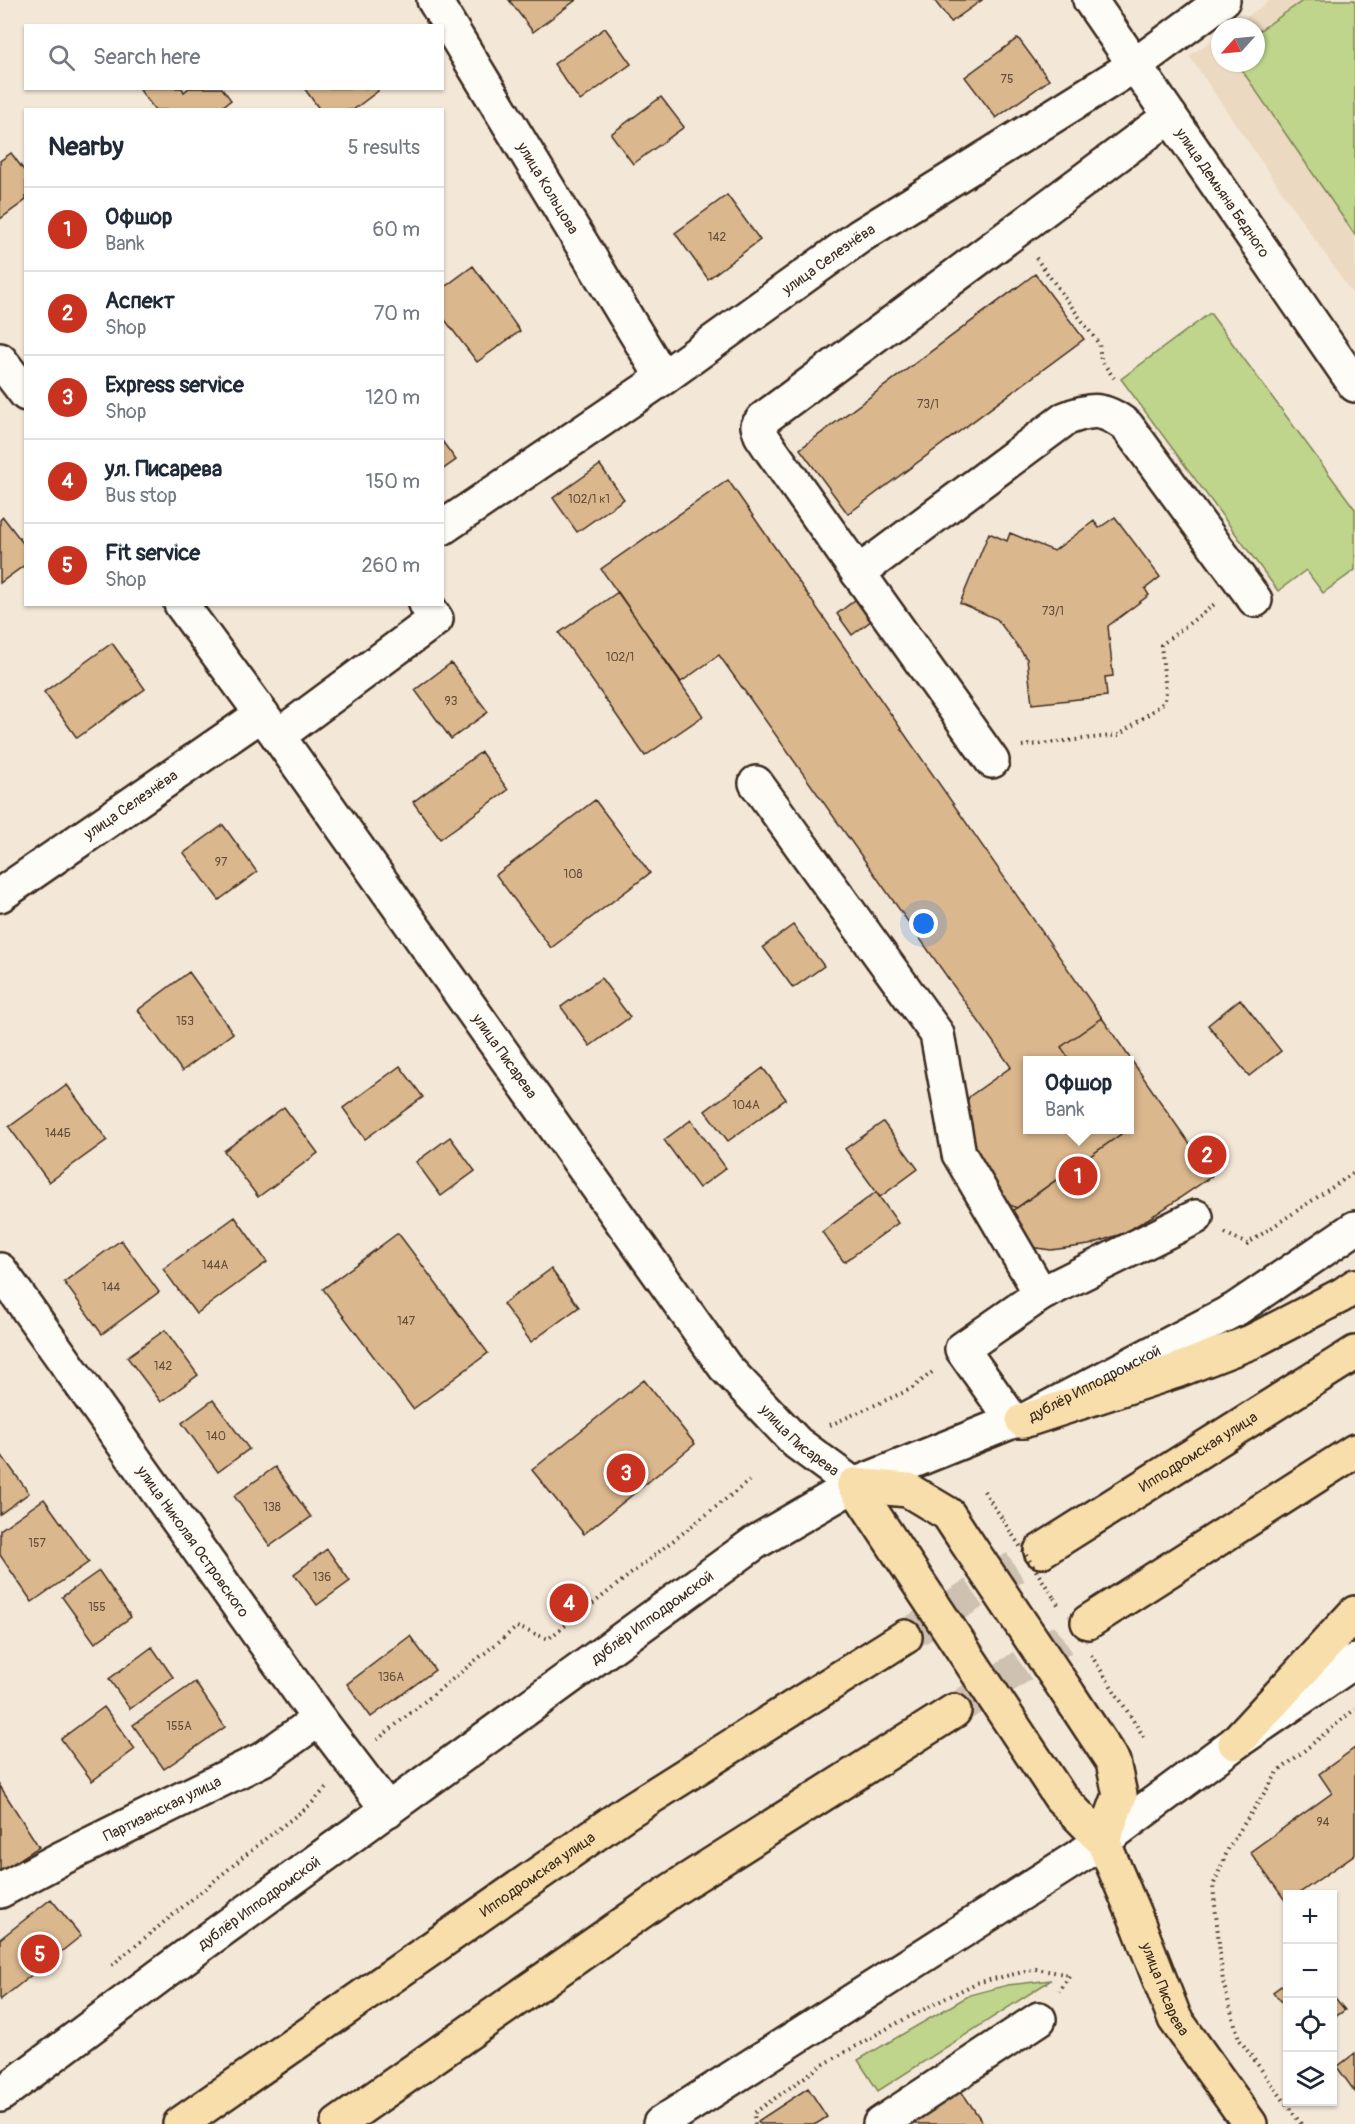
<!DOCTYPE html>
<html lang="en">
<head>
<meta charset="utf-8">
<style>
  :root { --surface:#fff; --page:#f6f6f7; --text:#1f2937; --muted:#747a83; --line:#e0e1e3; --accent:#c8321e }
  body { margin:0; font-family:Pangolin,sans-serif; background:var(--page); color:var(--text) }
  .controls { position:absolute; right:18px; bottom:18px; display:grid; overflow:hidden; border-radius:0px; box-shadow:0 2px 4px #0004 }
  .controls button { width:54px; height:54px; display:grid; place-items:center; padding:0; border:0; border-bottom:2px solid var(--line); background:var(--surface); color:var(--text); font:30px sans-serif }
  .compass { position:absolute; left:1211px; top:18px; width:54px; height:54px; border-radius:50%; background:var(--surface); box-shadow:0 2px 4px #0004; rotate:243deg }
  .you { position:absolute; left:924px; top:924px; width:21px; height:21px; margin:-15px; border:4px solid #fff; border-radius:50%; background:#1a73e8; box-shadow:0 0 0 9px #1a73e833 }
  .badge { display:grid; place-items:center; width:39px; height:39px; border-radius:50%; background:var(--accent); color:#fff; font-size:20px; font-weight:700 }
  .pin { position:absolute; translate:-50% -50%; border:3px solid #fff; box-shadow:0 2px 6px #0006 }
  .popup { position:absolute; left:1023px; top:1056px; width:111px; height:78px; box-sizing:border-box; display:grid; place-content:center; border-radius:0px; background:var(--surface); filter:drop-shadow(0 2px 4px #0005); font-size:20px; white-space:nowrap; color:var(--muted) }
  .popup b { font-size:22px; color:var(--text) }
  .popup::after { content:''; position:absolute; left:50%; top:100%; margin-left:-12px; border:12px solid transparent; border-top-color:var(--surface) }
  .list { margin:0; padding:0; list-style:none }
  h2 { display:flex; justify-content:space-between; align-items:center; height:78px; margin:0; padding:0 24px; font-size:26px }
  h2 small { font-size:20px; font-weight:400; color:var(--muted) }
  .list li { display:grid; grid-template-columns:39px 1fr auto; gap:18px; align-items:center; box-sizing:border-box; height:84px; padding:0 24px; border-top:2px solid var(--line) }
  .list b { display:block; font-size:22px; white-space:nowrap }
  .list p { margin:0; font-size:20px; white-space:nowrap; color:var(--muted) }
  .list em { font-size:20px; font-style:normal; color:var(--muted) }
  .icon { flex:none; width:33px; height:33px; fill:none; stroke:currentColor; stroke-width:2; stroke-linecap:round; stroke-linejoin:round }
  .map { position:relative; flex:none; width:1355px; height:2124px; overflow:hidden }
  .search { position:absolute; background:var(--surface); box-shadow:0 2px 4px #0004; left:24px; top:24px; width:420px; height:66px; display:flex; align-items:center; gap:15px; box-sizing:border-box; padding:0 21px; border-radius:0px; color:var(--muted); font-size:22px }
  .panel { position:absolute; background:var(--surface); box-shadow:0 2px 4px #0004; left:24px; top:108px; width:420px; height:498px; border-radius:0px }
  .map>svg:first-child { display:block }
  .built { fill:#ecd9c1 }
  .green { fill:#bed58b; stroke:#7c8054; stroke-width:1.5 }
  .building { fill:#dbb78d; stroke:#3b2a1e; stroke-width:1.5 }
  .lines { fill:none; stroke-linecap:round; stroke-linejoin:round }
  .highway-tunnel { stroke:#cec1b2; stroke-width:33; stroke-dasharray:33 16; stroke-linecap:butt }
  .minor-casing { stroke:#3b2a1e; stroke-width:38 }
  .major-casing { stroke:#3b2a1e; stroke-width:38 }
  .highway-casing { stroke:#3b2a1e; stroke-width:38 }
  .path { stroke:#3b2a1e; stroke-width:4; stroke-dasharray:1.5 4.5; stroke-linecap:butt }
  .minor { stroke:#fdfcf7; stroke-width:33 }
  .major { stroke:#f8deab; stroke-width:33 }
  .highway { stroke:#f8deab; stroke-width:33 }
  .major-bridge-casing { stroke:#3b2a1e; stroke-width:38; stroke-linecap:butt }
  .path-bridge { stroke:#3b2a1e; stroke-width:4; stroke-dasharray:1.5 4.5; stroke-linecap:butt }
  .major-bridge { stroke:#f8deab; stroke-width:33 }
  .labels { text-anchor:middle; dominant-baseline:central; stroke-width:4.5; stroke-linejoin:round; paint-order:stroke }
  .number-label { font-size:12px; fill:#634d3a }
  .street-label { font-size:15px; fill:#3b2a1e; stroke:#fdfcf7 }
</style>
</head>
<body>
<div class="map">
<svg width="1355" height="2124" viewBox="0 0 1355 2124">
  <rect width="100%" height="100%" fill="#f3e7d7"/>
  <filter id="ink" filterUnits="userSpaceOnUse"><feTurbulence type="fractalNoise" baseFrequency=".0167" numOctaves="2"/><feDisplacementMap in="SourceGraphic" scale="12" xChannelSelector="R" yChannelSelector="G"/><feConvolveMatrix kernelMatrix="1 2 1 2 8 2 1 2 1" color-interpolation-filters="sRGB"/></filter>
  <g filter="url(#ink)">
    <!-- built -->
    <path class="built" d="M1271,0H1355V298L1189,56L1220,35V63H1256V27H1232Z"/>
    <!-- green -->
    <path class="green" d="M1304,0H1355V235L1237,63H1256V33Z
      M1210,313L1355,509V570L1323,593L1306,570L1278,591L1121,379Z
      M1051,1980L878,2091L858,2060L970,1995L1008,1985Z"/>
    <!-- building -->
    <path class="building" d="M509,0H576L533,32Z
      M934,0H982L951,22Z
      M605,28L631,64L580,101L554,64Z
      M1018,38L1049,80L996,118L965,77Z
      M142,88H182L184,92L189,88H222L231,100L218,110H155L140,90Z
      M304,88H377L378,91L353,110H320Z
      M661,97L684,127L633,164L611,134Z
      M11,153L26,173V200L0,219V161Z
      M727,195L760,240L708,279L675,233Z
      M473,266L520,331L477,362L442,316V289Z
      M1035,274L1084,339L848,514L800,449Z
      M442,441L456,460L442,470Z
      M600,465L624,499L577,532L553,498Z
      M728,480L1102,1018L1061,1047L1070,1060H1027V1130H1118L1121,1134L1017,1208L994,1198L976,1181L961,1112L970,1096L1011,1067L719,655L681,682L601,569Z
      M3,517L26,547V564L0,583V520Z
      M1115,517L1160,577L1145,589L1149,595L1108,626L1113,676L1105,677L1107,696L1032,704L1027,659L997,619L960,603L989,533L1007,541L1010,533L1054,551L1094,521L1099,528Z
      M618,592L703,716L645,756L559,633Z
      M860,596L876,617L852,635L837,614Z
      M112,643L145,689L77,738L44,692Z
      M451,663L488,712L451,739L415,690Z
      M481,752L508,790L440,839L413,802Z
      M595,800L650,873L551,948L496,875Z
      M223,825L257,872L219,900L184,853Z
      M793,925L824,966L793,988L763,947Z
      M189,972L233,1033L182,1071L138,1010Z
      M601,978L630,1017L590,1046L561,1007Z
      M1240,999L1281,1051L1249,1076L1208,1025Z
      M1102,1018L1212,1176L1156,1214L1124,1233L1089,1245L1051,1250L1022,1246L1002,1218L1121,1134L1118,1130H1129V1060H1070L1061,1047Z
      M400,1066L423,1097L365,1139L343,1108Z
      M763,1068L786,1099L728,1141L705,1111Z
      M67,1085L107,1140L49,1182L9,1127Z
      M284,1107L318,1153L258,1197L224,1151Z
      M691,1120L726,1168L699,1188L664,1140Z
      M883,1122L918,1169L880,1197L845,1149Z
      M450,1137L475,1171L441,1196L416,1162Z
      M876,1192L898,1223L844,1262L822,1232Z
      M235,1217L267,1262L196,1314L163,1269Z
      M398,1233L488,1353L413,1409L323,1289Z
      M121,1240L159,1292L102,1334L64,1282Z
      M551,1269L579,1307L531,1342L503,1304Z
      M165,1330L198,1375L161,1402L127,1357Z
      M644,1380L695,1444L584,1534L532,1470Z
      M213,1400L249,1449L218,1472L182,1423Z
      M0,1453L29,1493L0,1514Z
      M275,1467L311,1517L270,1546L234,1496Z
      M44,1499L89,1562L32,1602L0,1555V1530Z
      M327,1549L350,1581L317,1605L294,1574Z
      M99,1571L131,1617L95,1643L62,1597Z
      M410,1636L435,1670L371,1717L347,1684Z
      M152,1647L173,1677L130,1709L109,1679Z
      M195,1682L225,1727L164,1769L133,1725Z
      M104,1707L135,1749L92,1781L61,1739Z
      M1355,1748V1854L1298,1894H1288L1287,1903L1250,1852L1332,1793L1319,1774Z
      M0,1786L39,1847L0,1872Z
      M51,1899L81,1936L0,2000V1939Z
      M1288,1981V2011L1273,1992Z
      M1332,1994L1345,2010L1332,2019Z
      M1355,2053V2092L1337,2067Z
      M956,2084L984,2124H900Z
      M808,2088L827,2117L816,2124H760L758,2121Z"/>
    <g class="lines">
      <!-- highway-tunnel -->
      <path class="highway-tunnel" d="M905,1637L1041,1551
        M954,1711L1088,1622"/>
      <defs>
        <g id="minor">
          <path id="s1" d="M434,0L663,378"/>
          <path id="s2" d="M1090,0L1355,385"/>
          <path d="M0,360L26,394"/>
          <path id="s3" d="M442,528L663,378L860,236L1135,65L1223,0"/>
          <path d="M858,573L1065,419C1092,408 1104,408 1127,426L1255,600"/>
          <path id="s4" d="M181,604L278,736L725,1367L797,1443L854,1485"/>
          <path d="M278,736L436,619L426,604"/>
          <path d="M992,761L771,450L761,435L758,426L763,419L1170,116"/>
          <path d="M756,783L937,1034L959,1154L1041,1294L962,1349L1013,1421"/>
          <path id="s5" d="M0,895L262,714"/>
          <path id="s6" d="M0,1270L319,1719L388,1810"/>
          <path d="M1041,1294L1196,1217"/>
          <path id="s7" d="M0,1891L60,1859L263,1759L319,1719"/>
          <path id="s8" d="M0,2095L201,1945L756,1542L854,1485L1013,1421H1023L1236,1309L1355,1228"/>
          <path d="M660,2124L1103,1841L1235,1743L1355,1661"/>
          <path d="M880,2124L1039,2019"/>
        </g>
        <g id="major">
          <path id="s9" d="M854,1485L1060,1797L1103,1841L1139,1926L1175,2019L1250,2124"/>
          <path d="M854,1485L908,1490L948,1514L967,1543"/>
          <path d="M1067,1692L1113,1762L1120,1795L1103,1841"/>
        </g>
        <g id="highway">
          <path d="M1023,1421L1176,1371L1251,1342L1342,1295L1355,1286"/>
          <path id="s10" d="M1041,1551L1355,1353"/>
          <path d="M1088,1622L1355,1451"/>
          <path d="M1235,1743L1355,1613"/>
          <path id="s11" d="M180,2124L627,1812L905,1637"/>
          <path d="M338,2124L672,1890L954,1711"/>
        </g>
      </defs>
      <!-- minor casing -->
      <use href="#minor" class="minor-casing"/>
      <!-- major casing -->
      <use href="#major" class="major-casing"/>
      <!-- highway casing -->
      <use href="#highway" class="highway-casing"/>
      <!-- path -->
      <path class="path" d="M1036,258L1099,344L1101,360L1114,378
        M1022,746L1119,735L1161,705L1165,700L1166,692L1161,645L1216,603
        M1225,1233L1247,1244L1355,1172
        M830,1425L911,1389L935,1370
        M984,1491L1003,1520
        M1054,1598L1059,1606
        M1091,1655L1146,1740
        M377,1740L517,1627L548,1639L749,1481
        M112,1965L264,1840L310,1805L328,1786
        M755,2124L754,2113L819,2067L895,2024L976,1983L1036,1969L1070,1975L1059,1991
        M1301,2124L1239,2039L1223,1982L1213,1886L1229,1847L1278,1772L1355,1709"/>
      <!-- minor -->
      <use href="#minor" class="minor"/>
      <!-- major -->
      <use href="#major" class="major"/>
      <!-- highway -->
      <use href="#highway" class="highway"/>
      <defs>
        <path id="major-bridge" d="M967,1543L1067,1692"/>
      </defs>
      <!-- major-bridge casing -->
      <use href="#major-bridge" class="major-bridge-casing"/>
      <!-- path-bridge -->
      <path class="path-bridge" d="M1003,1520L1054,1598"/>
      <!-- major-bridge -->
      <use href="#major-bridge" class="major-bridge"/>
    </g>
  </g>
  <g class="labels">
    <!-- number labels -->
    <g class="number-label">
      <text x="1007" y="79">75</text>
      <text x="717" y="237">142</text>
      <text x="928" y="404">73/1</text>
      <text x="589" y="499">102/1 к1</text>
      <text x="1053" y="611">73/1</text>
      <text x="620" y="657">102/1</text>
      <text x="451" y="701">93</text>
      <text x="221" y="862">97</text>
      <text x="573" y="874">108</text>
      <text x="185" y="1021">153</text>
      <text x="746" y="1105">104А</text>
      <text x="58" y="1133">144Б</text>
      <text x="215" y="1265">144А</text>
      <text x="111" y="1287">144</text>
      <text x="406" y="1321">147</text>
      <text x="163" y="1366">142</text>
      <text x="216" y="1436">140</text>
      <text x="272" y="1507">138</text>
      <text x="37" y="1543">157</text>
      <text x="322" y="1577">136</text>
      <text x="97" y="1607">155</text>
      <text x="391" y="1677">136А</text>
      <text x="179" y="1726">155А</text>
      <text x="1323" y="1822">94</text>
    </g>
    <!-- street labels -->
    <g class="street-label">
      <text stroke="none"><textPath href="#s1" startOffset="220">улица Кольцова</textPath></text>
      <text stroke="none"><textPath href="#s2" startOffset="234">улица Демьяна Бедного</textPath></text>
      <text stroke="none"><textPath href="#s3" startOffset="471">улица Селезнёва</textPath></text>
      <text stroke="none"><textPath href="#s5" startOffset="159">улица Селезнёва</textPath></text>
      <text stroke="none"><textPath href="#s4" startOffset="556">улица Писарева</textPath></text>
      <text stroke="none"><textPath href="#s8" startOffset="1312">дублёр Ипподромской</textPath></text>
      <text stroke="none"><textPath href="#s4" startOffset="1042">улица Писарева</textPath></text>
      <text stroke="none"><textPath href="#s10" startOffset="186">Ипподромская улица</textPath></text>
      <text stroke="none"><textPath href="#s6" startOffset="333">улица Николая Островского</textPath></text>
      <text stroke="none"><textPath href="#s8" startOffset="808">дублёр Ипподромской</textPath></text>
      <text stroke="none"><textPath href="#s7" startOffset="182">Партизанская улица</textPath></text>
      <text stroke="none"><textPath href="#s11" startOffset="436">Ипподромская улица</textPath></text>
      <text stroke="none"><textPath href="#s8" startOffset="322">дублёр Ипподромской</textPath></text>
      <text stroke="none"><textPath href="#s9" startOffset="596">улица Писарева</textPath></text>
    </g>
  </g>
</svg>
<div class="controls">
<button>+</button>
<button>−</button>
<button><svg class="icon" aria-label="locate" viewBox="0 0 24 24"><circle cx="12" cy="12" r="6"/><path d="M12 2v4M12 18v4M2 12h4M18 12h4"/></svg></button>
<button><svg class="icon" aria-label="layers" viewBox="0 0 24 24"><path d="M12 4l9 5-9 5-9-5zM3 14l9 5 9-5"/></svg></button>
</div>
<svg class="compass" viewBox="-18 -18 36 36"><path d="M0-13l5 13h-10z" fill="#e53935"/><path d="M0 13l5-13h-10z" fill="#747a83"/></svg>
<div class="you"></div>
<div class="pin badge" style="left:1078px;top:1176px">1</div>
<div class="popup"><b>Офшор</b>Bank</div>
<div class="pin badge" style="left:1207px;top:1155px">2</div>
<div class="pin badge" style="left:626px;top:1473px">3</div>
<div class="pin badge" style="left:569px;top:1603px">4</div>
<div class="pin badge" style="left:40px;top:1954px">5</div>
<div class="search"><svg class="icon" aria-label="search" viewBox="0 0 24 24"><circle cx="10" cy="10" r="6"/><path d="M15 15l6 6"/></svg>Search here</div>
<section class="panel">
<h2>Nearby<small>5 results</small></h2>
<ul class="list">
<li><span class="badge">1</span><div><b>Офшор</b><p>Bank</p></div><em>60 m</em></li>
<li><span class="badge">2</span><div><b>Аспект</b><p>Shop</p></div><em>70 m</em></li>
<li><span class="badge">3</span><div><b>Express service</b><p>Shop</p></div><em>120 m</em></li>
<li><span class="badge">4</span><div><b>ул. Писарева</b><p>Bus stop</p></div><em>150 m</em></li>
<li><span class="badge">5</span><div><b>Fit service</b><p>Shop</p></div><em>260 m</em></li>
</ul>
</section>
</div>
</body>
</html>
